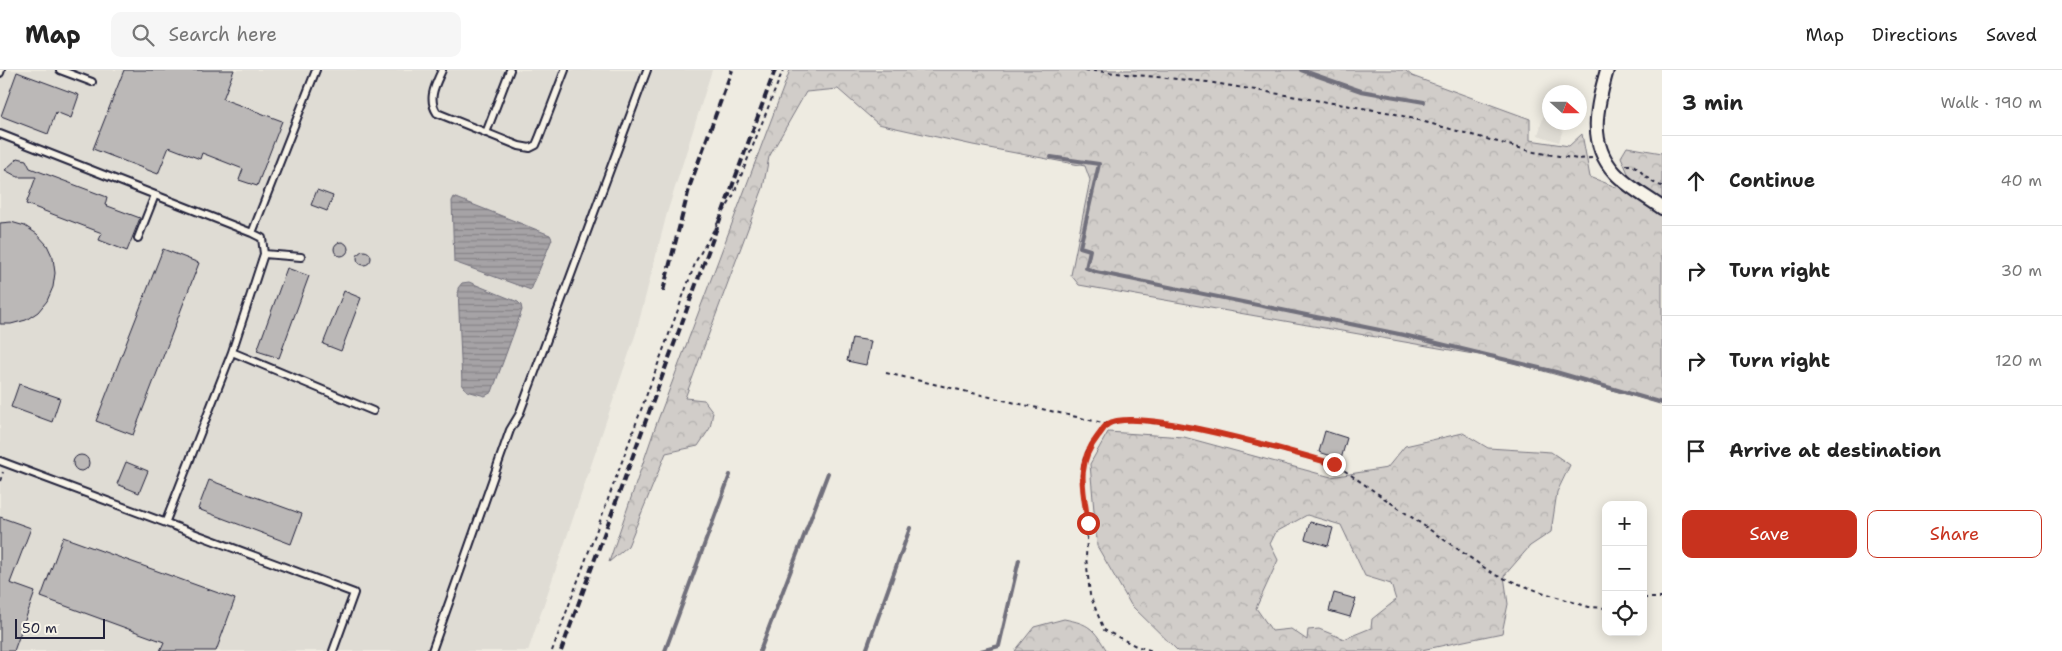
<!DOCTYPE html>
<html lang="en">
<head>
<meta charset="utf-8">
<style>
  :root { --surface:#fff; --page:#f6f6f6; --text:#222; --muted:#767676; --line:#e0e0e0; --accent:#c8321e }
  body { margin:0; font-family:"Shantell Sans",sans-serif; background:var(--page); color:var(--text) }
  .controls { position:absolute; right:15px; bottom:15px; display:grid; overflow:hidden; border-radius:10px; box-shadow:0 2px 12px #0003 }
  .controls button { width:45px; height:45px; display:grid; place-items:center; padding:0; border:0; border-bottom:1px solid var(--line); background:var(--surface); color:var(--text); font:25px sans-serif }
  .compass { position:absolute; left:1542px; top:15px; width:45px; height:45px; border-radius:50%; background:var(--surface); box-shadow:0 2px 12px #0003; rotate:111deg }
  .scale { position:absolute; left:15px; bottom:12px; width:90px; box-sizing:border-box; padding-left:5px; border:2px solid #22223b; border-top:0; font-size:14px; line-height:18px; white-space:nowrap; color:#22223b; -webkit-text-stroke:4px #f7f3e8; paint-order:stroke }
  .stop { position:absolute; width:15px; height:15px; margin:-11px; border:4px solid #c8321e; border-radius:50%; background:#fff }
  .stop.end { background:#c8321e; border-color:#fff; box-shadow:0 1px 5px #0008 }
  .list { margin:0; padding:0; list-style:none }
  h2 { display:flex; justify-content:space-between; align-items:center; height:65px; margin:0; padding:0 20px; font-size:21px }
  h2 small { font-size:16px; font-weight:400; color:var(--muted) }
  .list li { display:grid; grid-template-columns:32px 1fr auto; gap:15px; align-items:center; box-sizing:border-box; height:90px; padding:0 20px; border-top:1px solid var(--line) }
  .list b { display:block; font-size:19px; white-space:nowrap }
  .list em { font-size:16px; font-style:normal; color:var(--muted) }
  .actions { display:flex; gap:10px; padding:15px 20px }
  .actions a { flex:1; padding:11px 0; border:1px solid var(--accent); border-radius:10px; text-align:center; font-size:18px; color:var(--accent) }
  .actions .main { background:var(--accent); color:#fff }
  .icon { flex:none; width:28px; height:28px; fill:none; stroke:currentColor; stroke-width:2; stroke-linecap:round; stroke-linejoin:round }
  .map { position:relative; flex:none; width:1662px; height:581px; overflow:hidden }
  header { display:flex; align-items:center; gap:30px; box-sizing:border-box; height:70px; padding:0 25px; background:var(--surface); border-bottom:1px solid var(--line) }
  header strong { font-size:24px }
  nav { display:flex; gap:28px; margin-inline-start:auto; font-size:18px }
  .search { width:350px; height:45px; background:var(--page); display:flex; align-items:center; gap:12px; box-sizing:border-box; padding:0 18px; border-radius:10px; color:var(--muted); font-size:19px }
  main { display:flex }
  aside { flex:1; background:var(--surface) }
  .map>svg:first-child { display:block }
  .built { fill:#dfdcd4 }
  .forest { fill:url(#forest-crowns); stroke:#7a7882; fill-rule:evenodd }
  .water { fill:url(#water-rules); stroke:#716f7b }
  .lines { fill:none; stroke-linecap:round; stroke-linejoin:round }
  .stream { stroke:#716f7b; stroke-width:4 }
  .building { fill:#bbb8b7; stroke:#22223b }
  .service-casing { stroke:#22223b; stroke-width:10 }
  .minor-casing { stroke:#22223b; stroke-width:16 }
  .path { stroke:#22223b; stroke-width:2; stroke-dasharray:4 4; stroke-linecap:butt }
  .service { stroke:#f7f3e8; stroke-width:6 }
  .minor { stroke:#f7f3e8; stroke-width:12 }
  .rail { stroke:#22223b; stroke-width:4; stroke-dasharray:8 4; stroke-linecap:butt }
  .route { stroke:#c8321e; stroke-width:6 }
</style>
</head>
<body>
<header>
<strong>Map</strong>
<div class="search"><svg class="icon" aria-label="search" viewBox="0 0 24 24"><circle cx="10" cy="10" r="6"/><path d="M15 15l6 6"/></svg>Search here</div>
<nav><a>Map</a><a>Directions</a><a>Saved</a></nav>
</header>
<main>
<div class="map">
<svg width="1662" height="581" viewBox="0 0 1662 581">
  <defs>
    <pattern id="forest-crowns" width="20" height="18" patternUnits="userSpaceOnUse" patternTransform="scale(1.25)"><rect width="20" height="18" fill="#d1cdc9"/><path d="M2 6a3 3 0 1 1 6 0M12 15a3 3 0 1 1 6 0" fill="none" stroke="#b3b0ae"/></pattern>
    <pattern id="water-rules" width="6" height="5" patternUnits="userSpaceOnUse" patternTransform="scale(1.25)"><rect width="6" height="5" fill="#a6a3a6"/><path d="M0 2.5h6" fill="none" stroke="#878488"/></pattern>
  </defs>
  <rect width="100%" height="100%" fill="#eeebe1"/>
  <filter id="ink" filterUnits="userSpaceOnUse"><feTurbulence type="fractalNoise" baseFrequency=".02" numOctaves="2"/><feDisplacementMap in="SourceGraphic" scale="10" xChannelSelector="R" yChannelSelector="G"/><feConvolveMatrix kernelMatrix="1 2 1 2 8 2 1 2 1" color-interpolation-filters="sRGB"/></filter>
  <g filter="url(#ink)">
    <!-- built -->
    <path class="built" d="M0,0H712L667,143L636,263L528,581H0Z
      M1544,44L1549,46L1550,52L1565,53L1559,72L1538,65Z"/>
    <!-- forest -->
    <path class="forest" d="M790,0H1405L1412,6L1530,49V70L1569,76L1582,64L1590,107L1616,117L1630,108L1621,87L1627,77L1662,83V334L1496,288L1079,215L1071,205L1090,110L1085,96L973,75L878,54L838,19L806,22L769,87L763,118L685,328L704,330L713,342L710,358L698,376L666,383L628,476L609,492L656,355Z
      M1108,362L1184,367L1331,407L1387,398L1405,376L1463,363L1488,378L1551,382L1570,395L1557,422L1551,462L1530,476L1504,506L1508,534L1502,563L1417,581H1178L1131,535L1097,476L1090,394ZM1307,445L1341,455L1365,506L1391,514L1396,530L1372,549L1371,558L1344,569L1319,559L1308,560L1307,570L1291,559L1272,561L1256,538L1278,490L1270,474L1276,462Z
      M1064,549C1090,554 1093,558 1107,581H1015L1034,557Z"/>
    <!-- water -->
    <path class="water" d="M454,127L550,165L552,169L531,220L454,192L452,131Z
      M469,212L518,232L521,235L522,240L492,322L485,326L467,321L462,314L458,218L462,213Z"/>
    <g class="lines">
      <!-- stream -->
      <path class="stream" d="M1301,0L1361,21L1424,32
        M1051,87L1099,94L1080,177L1090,180L1086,198L1096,202L1404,265L1556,302L1662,333
        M665,581L730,405
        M760,581L828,403
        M866,581L910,458
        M981,581L999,576L1019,490"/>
    </g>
    <!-- building -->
    <path class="building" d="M124,0H234L223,29L282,51L257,116L239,110L243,99L202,83L200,89L169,77L158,104L93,79Z
      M17,2L79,25L71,48L56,42L48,64L1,46Z
      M18,88L26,90L30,98L107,127L105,135L140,148L127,181L99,170L102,163L26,134L36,107H18L5,100Z
      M317,120L333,126L327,141L311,135Z
      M11,152L25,156L37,164L47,175L53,188L55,203L53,217L47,231L38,242L26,250L11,254H0V153Z
      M334 179a7 7 0 1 1 14 0a7 7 0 1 1-14 0Z
      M163,179L199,193L133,365L96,351Z
      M357 188a7 7 0 1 1 14 0a7 7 0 1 1-14 0Z
      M287,198L309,206L279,288L257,281Z
      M344,221L361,228L341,281L323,274Z
      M852,268L871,271L866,295L847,291Z
      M19,314L60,328L52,352L11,337Z
      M1325,361L1347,368L1341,389L1319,382Z
      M73 393a8 8 0 1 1 16 0a8 8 0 1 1-16 0Z
      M126,392L148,401L139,423L117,414Z
      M209,410L302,444L291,474L198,439Z
      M0,447L31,458L10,513L35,522L14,581H0Z
      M1310,452L1333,458L1328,476L1305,469Z
      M63,467L235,529L216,581H160L164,572L41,527Z
      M1334,523L1356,529L1350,547L1329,541Z"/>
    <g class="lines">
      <defs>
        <path id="service" d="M60,0L92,12
          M442,0C436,14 427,28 437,43L519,76L530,78L536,75L539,68L565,0
          M0,3L1,0
          M486,63L510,0
          M0,64L252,163L316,0
          M138,168L155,125
          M264,184L301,187
          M232,282L373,341
          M0,391L354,523L333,581
          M166,451L232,282L264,184L262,168L252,163
          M432,581L510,360L519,345L647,0"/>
        <path id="minor" d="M1607,0C1597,36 1587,73 1615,103C1628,117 1647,127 1662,138"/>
      </defs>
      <!-- service casing -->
      <use href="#service" class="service-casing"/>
      <!-- minor casing -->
      <use href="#minor" class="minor-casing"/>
      <!-- path -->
      <path class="path" d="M1085,0L1208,12L1392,43L1534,82L1578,89L1592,88
        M1626,95H1633C1643,102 1649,113 1662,116
        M886,303L1107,354L1127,349L1197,358L1335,394L1495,505L1538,521L1589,537L1606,538
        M1107,354L1088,379L1083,392L1082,416L1088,453L1086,487L1090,525L1104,560L1136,576L1153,581
        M0,411L3,402
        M1643,528H1662
        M552,581L696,191L733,126L783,0"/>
      <!-- service -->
      <use href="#service" class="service"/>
      <!-- minor -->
      <use href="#minor" class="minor"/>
      <!-- rail -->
      <path class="rail" d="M663,221L690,115L732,0
        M561,581L775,0"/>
    </g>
  </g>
  <g class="lines" filter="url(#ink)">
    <!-- route -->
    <path class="route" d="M1088,453C1083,419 1075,395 1098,366C1101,363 1104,356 1108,354C1138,336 1295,383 1334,394"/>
  </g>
</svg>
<div class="controls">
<button>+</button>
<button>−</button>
<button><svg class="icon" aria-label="locate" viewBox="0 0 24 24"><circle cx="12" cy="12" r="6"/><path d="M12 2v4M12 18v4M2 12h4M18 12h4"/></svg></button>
</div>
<svg class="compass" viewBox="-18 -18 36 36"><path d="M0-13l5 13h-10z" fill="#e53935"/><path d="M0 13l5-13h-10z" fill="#767676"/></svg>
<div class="scale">50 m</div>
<div class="stop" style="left:1088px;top:453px"></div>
<div class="stop end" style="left:1334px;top:394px"></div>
</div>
<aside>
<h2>3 min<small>Walk · 190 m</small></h2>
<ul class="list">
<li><svg class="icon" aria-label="ahead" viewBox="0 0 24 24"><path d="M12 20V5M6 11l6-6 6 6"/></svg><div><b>Continue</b></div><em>40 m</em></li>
<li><svg class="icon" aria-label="right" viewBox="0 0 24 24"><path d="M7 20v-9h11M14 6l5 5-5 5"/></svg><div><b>Turn right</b></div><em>30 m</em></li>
<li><svg class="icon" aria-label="right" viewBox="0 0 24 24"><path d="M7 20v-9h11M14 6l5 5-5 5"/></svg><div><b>Turn right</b></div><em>120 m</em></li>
<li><svg class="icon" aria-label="arrive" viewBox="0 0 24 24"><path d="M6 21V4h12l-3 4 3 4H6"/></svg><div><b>Arrive at destination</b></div></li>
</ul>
<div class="actions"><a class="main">Save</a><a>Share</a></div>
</aside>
</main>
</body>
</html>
